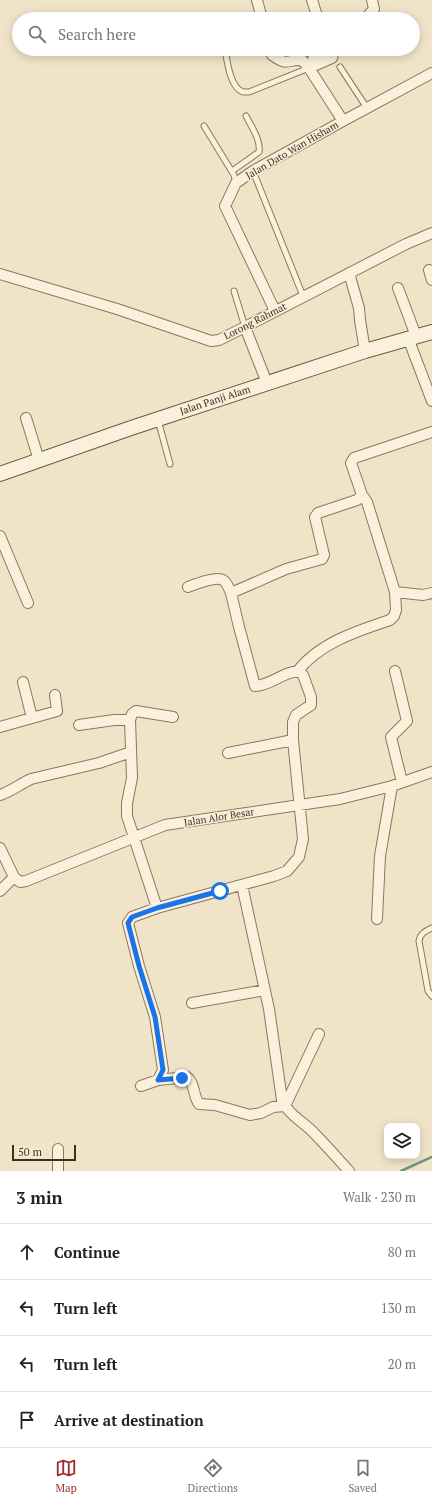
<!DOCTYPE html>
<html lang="en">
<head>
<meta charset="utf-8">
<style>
  :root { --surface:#fff; --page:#f6f6f6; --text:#222; --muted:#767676; --line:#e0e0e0; --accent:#9e2a2b }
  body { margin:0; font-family:"PT Serif",serif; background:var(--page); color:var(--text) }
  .controls { position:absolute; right:12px; bottom:12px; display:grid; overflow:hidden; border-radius:8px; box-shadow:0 2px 10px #0003 }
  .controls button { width:36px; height:36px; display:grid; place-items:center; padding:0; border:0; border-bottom:1px solid var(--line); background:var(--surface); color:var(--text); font:20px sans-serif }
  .scale { position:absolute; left:12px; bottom:10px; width:64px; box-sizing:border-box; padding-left:4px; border:2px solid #3d2e20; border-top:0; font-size:11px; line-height:14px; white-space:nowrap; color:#3d2e20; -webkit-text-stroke:3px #f7eed8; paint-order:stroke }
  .stop { position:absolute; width:12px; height:12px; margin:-9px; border:3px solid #1a73e8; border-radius:50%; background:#fff }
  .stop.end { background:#1a73e8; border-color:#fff; box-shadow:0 1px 4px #0008 }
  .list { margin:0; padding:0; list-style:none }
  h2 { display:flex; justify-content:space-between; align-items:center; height:52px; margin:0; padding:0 16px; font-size:17px }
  h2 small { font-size:13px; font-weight:400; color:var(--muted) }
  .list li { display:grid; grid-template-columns:26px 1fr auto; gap:12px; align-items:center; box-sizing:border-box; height:56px; padding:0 16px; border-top:1px solid var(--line) }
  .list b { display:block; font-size:15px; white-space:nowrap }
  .list em { font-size:13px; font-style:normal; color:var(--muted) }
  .icon { flex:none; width:22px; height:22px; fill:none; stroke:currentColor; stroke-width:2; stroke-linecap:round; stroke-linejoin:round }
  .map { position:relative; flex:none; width:432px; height:1171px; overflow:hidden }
  .search { position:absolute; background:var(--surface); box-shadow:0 2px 10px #0003; left:12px; right:12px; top:12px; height:44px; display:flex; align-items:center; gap:10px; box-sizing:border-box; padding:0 14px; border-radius:22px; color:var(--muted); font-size:15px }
  .sheet { height:276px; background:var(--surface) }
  nav { display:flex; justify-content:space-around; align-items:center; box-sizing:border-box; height:56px; border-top:1px solid var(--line); background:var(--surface); font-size:11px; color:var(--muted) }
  nav a { display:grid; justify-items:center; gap:2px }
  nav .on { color:var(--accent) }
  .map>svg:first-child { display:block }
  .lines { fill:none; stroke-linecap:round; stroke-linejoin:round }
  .stream { stroke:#6f938a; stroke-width:2.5 }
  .service-casing { stroke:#8d765c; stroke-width:7 }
  .minor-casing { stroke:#8d765c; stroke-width:12 }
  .secondary-casing { stroke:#6f573f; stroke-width:16 }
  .service { stroke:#faf1dc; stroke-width:5 }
  .minor { stroke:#faf1dc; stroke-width:10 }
  .secondary { stroke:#faf1dc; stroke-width:14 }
  .route { stroke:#1a73e8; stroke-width:5 }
  .labels { text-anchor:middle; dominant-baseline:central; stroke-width:3; stroke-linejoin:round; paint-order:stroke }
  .street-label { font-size:10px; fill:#3d2e20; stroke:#f7eed8 }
</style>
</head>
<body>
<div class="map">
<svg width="432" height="1171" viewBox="0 0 432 1171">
  <rect width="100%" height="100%" fill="#f0e4c8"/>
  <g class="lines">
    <!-- stream -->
    <path class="stream" d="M401,1171L432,1157"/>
    <defs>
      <path id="service" d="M225,49C227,60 230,88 243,92C245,92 247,92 249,92L309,68
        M340,67L367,108
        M204,126L234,175L236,183
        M232,171L259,152C261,140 251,126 246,116
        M253,171L303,296
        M234,291L245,327
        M158,420L170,464
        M432,928C425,931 420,934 419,941L428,991L432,996"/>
      <path id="minor" d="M257,0L262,19
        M312,0L318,19
        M365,19L374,9L372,0
        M271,49L272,55C289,67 286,59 302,60L309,68
        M334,49L332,58L309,68L343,121
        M314,66L313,59L324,49
        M429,270L432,280
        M349,273L359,308L360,320L365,351
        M0,274L117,309L211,341L219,340L245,327L406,244L432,233
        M398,288L416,336
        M275,311L225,206L236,183L253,171L343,121L432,73
        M245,327L267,383
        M408,338L432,401
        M26,418L39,460
        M0,536L28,603
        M188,587C196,584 216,576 223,580C227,582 229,589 231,593
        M395,592L423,595L432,593
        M395,671L407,721L391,737L402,782
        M297,672C319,643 357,631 390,620L394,616L396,610L395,592L367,502L362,495
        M23,682L32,718
        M79,725L114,720H130
        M0,727L57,711L55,695
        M228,753L293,740
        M0,795C12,791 20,784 31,779L99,763L131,752
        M0,848L14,877L20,882L26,881L165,825L340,799L392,786L432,772
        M242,885L269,1009L282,1100C288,1114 303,1122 313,1132C325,1144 337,1158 349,1171
        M0,891L14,877
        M157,908L127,816V803L132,778L130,720L132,714L136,711L173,717
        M377,919L380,856L392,786
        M192,1003L265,990
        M158,1080L187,1077C195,1083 193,1096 199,1104L215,1105L250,1115L261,1113L273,1107L285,1106L319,1034
        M141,1086L158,1080L163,1070L155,1017L139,966L128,923L132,917L157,908L274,876L287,871L299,857L303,839L293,740V722L296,715L311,705V697L303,675C302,674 300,672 298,672C286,670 270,686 255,686L239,627L231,593L286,569L322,559L324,555L315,517L318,513L357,500L362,495L351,463L354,458L432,432
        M58,1171V1149"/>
      <path id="secondary" d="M0,474L131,428L365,351L432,332"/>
    </defs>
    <!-- service casing -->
    <use href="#service" class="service-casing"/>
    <!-- minor casing -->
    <use href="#minor" class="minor-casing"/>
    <!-- secondary casing -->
    <use href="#secondary" class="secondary-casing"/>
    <!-- service -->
    <use href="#service" class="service"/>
    <!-- minor -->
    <use href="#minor" class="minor"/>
    <!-- secondary -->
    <use href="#secondary" class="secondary"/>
  </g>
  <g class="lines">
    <!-- route -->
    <path class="route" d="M182,1078L158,1080L163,1070L155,1017L139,966L128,923L132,917L157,908L220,891"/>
  </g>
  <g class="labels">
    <!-- street labels -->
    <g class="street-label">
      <text transform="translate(292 150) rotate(-30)">Jalan Dato Wan Hisham</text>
      <text transform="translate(255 321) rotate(-27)">Lorong Rahmat</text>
      <text transform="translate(215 400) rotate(-18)">Jalan Panji Alam</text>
      <text transform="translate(219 817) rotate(-9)">Jalan Alor Besar</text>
    </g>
  </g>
</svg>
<div class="controls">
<button><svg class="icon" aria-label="layers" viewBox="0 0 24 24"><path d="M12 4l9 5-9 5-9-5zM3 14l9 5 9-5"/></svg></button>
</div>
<div class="scale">50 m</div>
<div class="stop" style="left:220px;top:891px"></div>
<div class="stop end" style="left:182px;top:1078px"></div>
<div class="search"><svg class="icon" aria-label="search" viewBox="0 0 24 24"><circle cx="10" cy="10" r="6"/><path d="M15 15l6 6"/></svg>Search here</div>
</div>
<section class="sheet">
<h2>3 min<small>Walk · 230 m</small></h2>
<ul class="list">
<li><svg class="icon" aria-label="ahead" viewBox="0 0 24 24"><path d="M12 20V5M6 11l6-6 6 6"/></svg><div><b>Continue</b></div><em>80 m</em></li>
<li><svg class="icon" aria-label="left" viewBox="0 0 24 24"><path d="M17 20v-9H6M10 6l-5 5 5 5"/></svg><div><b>Turn left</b></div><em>130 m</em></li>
<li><svg class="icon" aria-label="left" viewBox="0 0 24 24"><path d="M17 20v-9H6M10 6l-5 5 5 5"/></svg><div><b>Turn left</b></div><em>20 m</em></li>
<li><svg class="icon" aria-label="arrive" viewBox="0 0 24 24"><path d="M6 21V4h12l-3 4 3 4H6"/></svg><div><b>Arrive at destination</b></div></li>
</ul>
</section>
<nav>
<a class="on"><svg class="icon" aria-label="map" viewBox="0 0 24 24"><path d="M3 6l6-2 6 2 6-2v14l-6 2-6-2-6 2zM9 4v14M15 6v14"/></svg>Map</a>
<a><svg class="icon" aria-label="directions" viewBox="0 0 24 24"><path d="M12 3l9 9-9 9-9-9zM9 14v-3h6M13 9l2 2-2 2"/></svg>Directions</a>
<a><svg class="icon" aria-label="saved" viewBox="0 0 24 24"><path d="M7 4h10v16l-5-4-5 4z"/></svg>Saved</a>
</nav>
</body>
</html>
